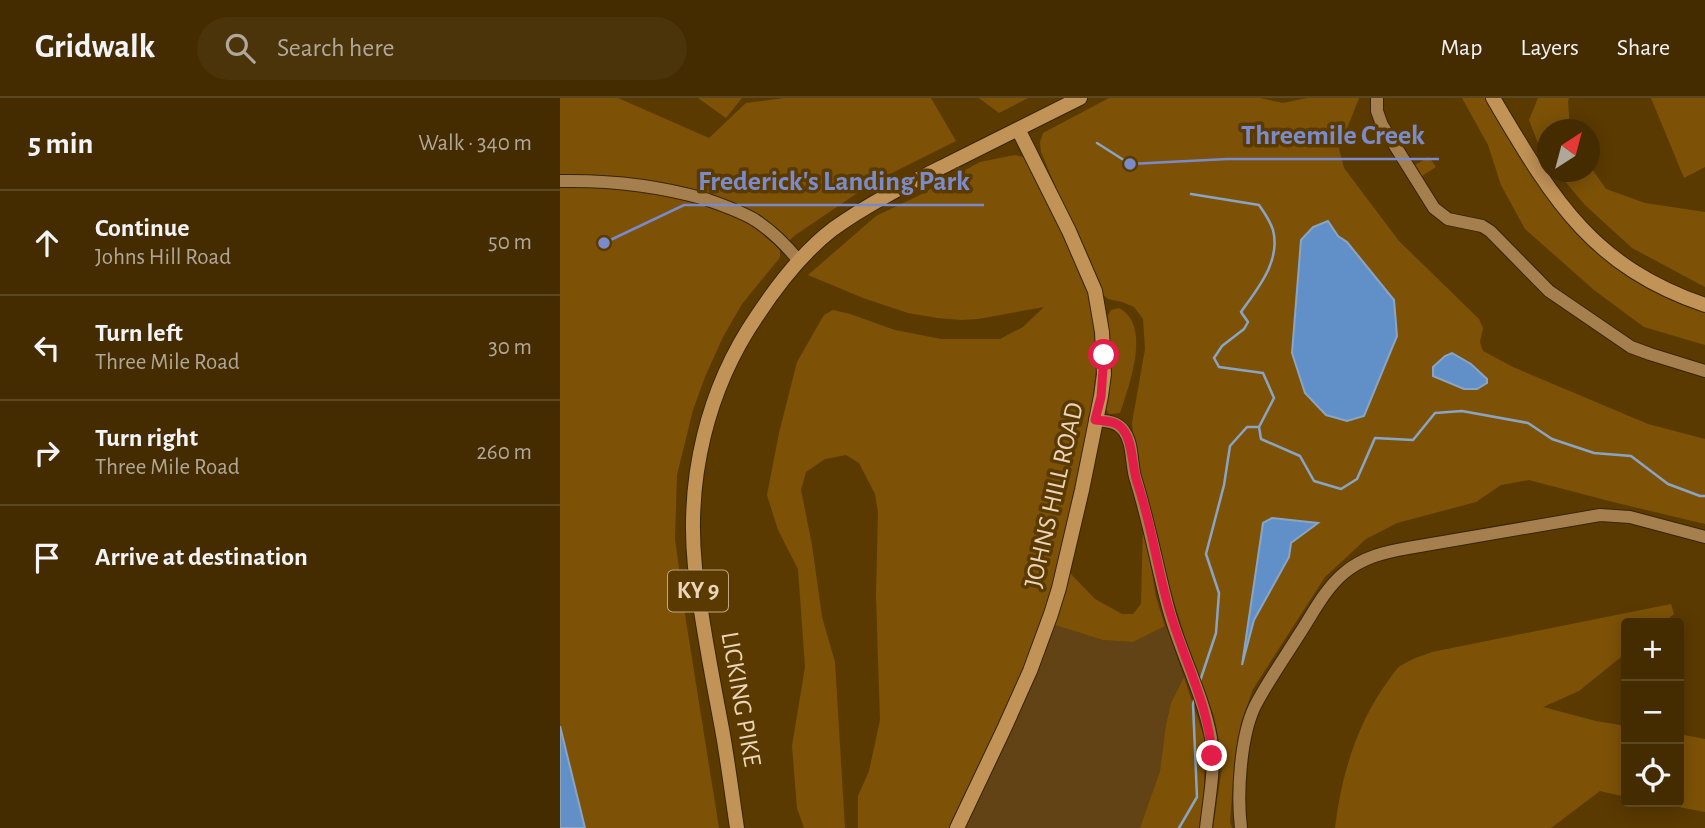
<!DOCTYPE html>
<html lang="en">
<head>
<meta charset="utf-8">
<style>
  :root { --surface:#442c00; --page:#4b340a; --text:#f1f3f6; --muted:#afa799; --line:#5c4822 }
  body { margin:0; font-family:"Alegreya Sans",sans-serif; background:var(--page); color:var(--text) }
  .controls { position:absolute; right:21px; bottom:21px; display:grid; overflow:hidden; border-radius:7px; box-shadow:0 4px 18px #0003 }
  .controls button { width:63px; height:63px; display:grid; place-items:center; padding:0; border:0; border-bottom:2px solid var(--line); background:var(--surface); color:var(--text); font:35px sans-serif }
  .compass { position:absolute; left:977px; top:21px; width:63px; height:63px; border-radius:50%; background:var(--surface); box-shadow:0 4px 18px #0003; rotate:36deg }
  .stop { position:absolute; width:21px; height:21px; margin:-16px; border:5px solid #e11d48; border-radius:50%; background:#fff }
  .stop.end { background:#e11d48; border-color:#fff; box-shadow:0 2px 7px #0008 }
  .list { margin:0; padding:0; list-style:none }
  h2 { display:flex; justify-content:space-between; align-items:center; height:91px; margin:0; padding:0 28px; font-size:30px }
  h2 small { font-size:23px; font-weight:400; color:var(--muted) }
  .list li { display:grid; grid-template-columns:46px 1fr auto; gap:21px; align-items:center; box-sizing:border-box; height:105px; padding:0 28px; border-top:2px solid var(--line) }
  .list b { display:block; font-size:26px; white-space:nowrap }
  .list p { margin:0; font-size:23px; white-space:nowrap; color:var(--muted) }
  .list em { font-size:23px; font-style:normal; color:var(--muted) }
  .icon { flex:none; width:38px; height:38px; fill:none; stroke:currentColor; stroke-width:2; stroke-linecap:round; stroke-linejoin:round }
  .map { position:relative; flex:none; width:1145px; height:730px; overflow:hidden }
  header { display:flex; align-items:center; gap:42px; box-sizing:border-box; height:98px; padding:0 35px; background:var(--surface); border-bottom:2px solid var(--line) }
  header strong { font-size:33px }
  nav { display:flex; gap:38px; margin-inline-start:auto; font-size:24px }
  .search { width:490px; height:63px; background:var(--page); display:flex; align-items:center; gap:18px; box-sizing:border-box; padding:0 24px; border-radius:38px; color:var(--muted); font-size:26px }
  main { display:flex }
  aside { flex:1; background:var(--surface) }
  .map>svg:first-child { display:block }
  .built { fill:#624316 }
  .green { fill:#7d5207; fill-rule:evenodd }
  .water { fill:#6190c8; stroke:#8aa5c4; stroke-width:2 }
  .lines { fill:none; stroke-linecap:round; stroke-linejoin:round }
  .stream { stroke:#8aa5c4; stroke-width:2.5 }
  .minor-casing { stroke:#372409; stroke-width:14 }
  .major-casing { stroke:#372409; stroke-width:16 }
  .minor { stroke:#a57f4d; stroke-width:12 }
  .major { stroke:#c19357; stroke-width:14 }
  .route { stroke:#e11d48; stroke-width:9 }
  .labels { text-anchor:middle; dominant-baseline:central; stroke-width:7; stroke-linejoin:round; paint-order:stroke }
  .shield { fill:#5b3a00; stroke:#bfa684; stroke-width:2 }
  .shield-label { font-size:24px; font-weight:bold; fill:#ead5bc }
  .street-label { font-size:26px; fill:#ead5bc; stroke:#5b3a00 }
  .leader { fill:none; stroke:#798bcb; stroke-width:2.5 }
  .callout-dot { fill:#798bcb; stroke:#5b3a00; stroke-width:2.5 }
  .callout-label { font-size:28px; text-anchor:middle; font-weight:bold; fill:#798bcb; stroke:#5b3a00; stroke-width:7; stroke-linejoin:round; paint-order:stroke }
</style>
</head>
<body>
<header>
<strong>Gridwalk</strong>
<div class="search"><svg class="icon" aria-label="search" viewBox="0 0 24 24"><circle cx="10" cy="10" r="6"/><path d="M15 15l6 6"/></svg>Search here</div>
<nav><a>Map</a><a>Layers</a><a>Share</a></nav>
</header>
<main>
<aside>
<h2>5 min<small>Walk · 340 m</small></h2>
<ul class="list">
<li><svg class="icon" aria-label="ahead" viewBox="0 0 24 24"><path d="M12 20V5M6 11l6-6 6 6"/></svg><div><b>Continue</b><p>Johns Hill Road</p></div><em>50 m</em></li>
<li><svg class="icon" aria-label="left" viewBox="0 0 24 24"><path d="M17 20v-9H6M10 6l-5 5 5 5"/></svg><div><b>Turn left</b><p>Three Mile Road</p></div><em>30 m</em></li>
<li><svg class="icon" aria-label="right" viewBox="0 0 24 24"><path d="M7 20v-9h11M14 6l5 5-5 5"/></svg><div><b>Turn right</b><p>Three Mile Road</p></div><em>260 m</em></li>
<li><svg class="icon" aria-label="arrive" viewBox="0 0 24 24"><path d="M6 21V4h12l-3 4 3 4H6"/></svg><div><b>Arrive at destination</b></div></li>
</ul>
</aside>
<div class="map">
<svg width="1145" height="730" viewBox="0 0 1145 730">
  <rect width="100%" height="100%" fill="#5b3a00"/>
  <!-- built -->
  <path class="built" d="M492,526L543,542L573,544L605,528L609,536L624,579L611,605L606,626L600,673L580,730H404L463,607Z"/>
  <!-- green -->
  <path class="green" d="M0,0H58L149,40L186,5L224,0H371L396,43L312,85L234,138L220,152V159L218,162L182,206L163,239L145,279L133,312L117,377L115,441L126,523L159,730H25L0,628Z
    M138,0H182L166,20Z
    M419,0H468L439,15Z
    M549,0H700L723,5L747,0H799L779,51L784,70L839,143L919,221L923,230L920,244L923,253L953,269L1088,326L1145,341V426L1053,404L969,382L941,387L916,404L837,425L806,441L765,479L693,591L681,625L673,684L670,724L672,730H653L663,663L654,618L625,539L605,475L584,393L575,353L572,325L585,251L583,221L574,209L562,204L548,201L540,194L481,54L480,44L483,35ZM769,123L778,138L787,145L834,202L732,255ZM885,258L911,266L926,281L927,285L883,282L873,278V269ZM703,425H757L731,445L729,459L694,522L683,559Z
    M902,0H927L1032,149L1145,211V247L1084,229L1034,192L965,131L941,87L928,47Z
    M978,0H1009L1008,3L1010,31L988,32L987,63L983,58L969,22Z
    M1091,0H1145V69L1124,80Z
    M455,57L463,59L470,67L517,161L529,195L536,223L537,263L532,306L521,360L492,492L455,593L392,730H298V698L309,673L320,622L316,498L318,414L315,396L299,365L286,357L265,361L246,374L241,392L252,447L262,519L275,564L285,730H244L237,710L232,648L245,569L238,471L218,432L207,397L219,335L237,264L264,217L273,212L290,216L335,232L381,241H440L463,229L484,209L418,221L402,222L377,220L348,215L303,200L248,177L316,118L356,99L420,64Z
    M869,59L876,69L862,78L855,67Z
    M1030,68L1046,91L1085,105L1145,114V189L1072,150L1025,107L997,74H1030Z
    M559,210C592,227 569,288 560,315L549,316L545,309L549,257L548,217L551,212Z
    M584,424L596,499L605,528L573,544L543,542L492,526L510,475L535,501L562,516H573L581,506L583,428Z
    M1111,506L1114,516L1103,525H1066V555L1019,593L983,609L1036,623L1066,628V699L1040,693L991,730H775C781,678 797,625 828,583C832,578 836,570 842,567C851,561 862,558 872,554Z
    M624,579L645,642L643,730H580L600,673L606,626L611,605Z
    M1119,636L1145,641V714L1092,704H1119Z"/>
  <!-- water -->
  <path class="water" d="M768,123L778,138L787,144L834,202L837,238L804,318L787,323L766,317L745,295L732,255L741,142L753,129Z
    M892,255L911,266L927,281V285L917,291H904L873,278V269L885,258Z
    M712,420L758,425L731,445L729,459L694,522L682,567L703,425Z
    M0,628L25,730H0Z"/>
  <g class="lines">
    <!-- stream -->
    <path class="stream" d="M537,45L570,66
      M631,96L699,107C704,114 710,123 713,132C721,163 698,190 681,214L688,224L684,231L662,248L654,260L659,269L703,275L714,300L699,329H687L670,348L664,387L646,456L659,495L656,535L639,586
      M699,329L701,341L740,358L754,383L781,391L797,381L815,340L853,342L875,315L902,313L968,325L992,341L1034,355L1071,358L1108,386L1140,398H1145
      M619,730L637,699L633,606L635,599"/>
    <defs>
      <path id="minor" d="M817,0V13L822,27L874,110L888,121L922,128L930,133L989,193L1071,249L1090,256L1145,273
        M0,83C51,82 96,87 145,101C162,107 180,113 195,122C212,133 226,147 239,163
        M535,322C545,323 557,323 564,333C573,345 571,364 575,379C589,423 597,469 609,513C621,556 643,596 651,640C656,669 649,701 646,730
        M681,730C677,697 680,639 695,608C708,583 725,559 740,535C753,515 765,491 784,475C803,459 825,454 848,450L1040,417L1070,419L1145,439"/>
      <path id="major" d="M933,0C992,99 1029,167 1145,207
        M177,730C172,697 168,664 162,631C152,577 141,523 135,469C126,381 147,291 197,218C218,186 243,154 273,131C309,105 348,86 388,66C432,44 476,22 520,0
        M397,730L444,631L470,573L491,516L499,490L522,392L541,298L544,276L542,234L535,193L509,133L458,31"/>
    </defs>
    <!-- minor casing -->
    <use href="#minor" class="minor-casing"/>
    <!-- major casing -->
    <use href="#major" class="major-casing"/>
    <!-- minor -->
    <use href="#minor" class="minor"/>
    <!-- major -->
    <use href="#major" class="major"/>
  </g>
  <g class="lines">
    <!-- route -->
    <path class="route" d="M544,257L541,299L535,322C546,323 558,323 564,333C573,345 572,369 577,384C592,427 597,472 610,514C624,562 649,608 652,658"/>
  </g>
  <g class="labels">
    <!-- shield labels -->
    <rect class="shield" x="108" y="472.5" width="60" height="41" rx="5"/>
    <g class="shield-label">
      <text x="138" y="493">KY 9</text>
    </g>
    <!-- street labels -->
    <g class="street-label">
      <text transform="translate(494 397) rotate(-77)">JOHNS HILL ROAD</text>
      <text transform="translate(181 601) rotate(80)">LICKING PIKE</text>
    </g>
  </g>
  <!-- callouts -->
  <path class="leader" d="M570 66L667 61H879M44 145L124 107H424"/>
  <g class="callout-dot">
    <circle cx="570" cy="66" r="7"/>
    <circle cx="44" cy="145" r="7"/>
  </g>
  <g class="callout-label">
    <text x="773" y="46">Threemile Creek</text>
    <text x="274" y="92">Frederick's Landing Park</text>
  </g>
</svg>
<div class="controls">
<button>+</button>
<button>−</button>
<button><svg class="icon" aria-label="locate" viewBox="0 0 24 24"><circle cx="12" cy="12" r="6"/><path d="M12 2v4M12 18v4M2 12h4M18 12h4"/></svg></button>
</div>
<svg class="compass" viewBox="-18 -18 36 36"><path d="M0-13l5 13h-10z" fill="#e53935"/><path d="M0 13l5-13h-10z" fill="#afa799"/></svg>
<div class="stop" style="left:544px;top:257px"></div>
<div class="stop end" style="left:652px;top:658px"></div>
</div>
</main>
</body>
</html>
